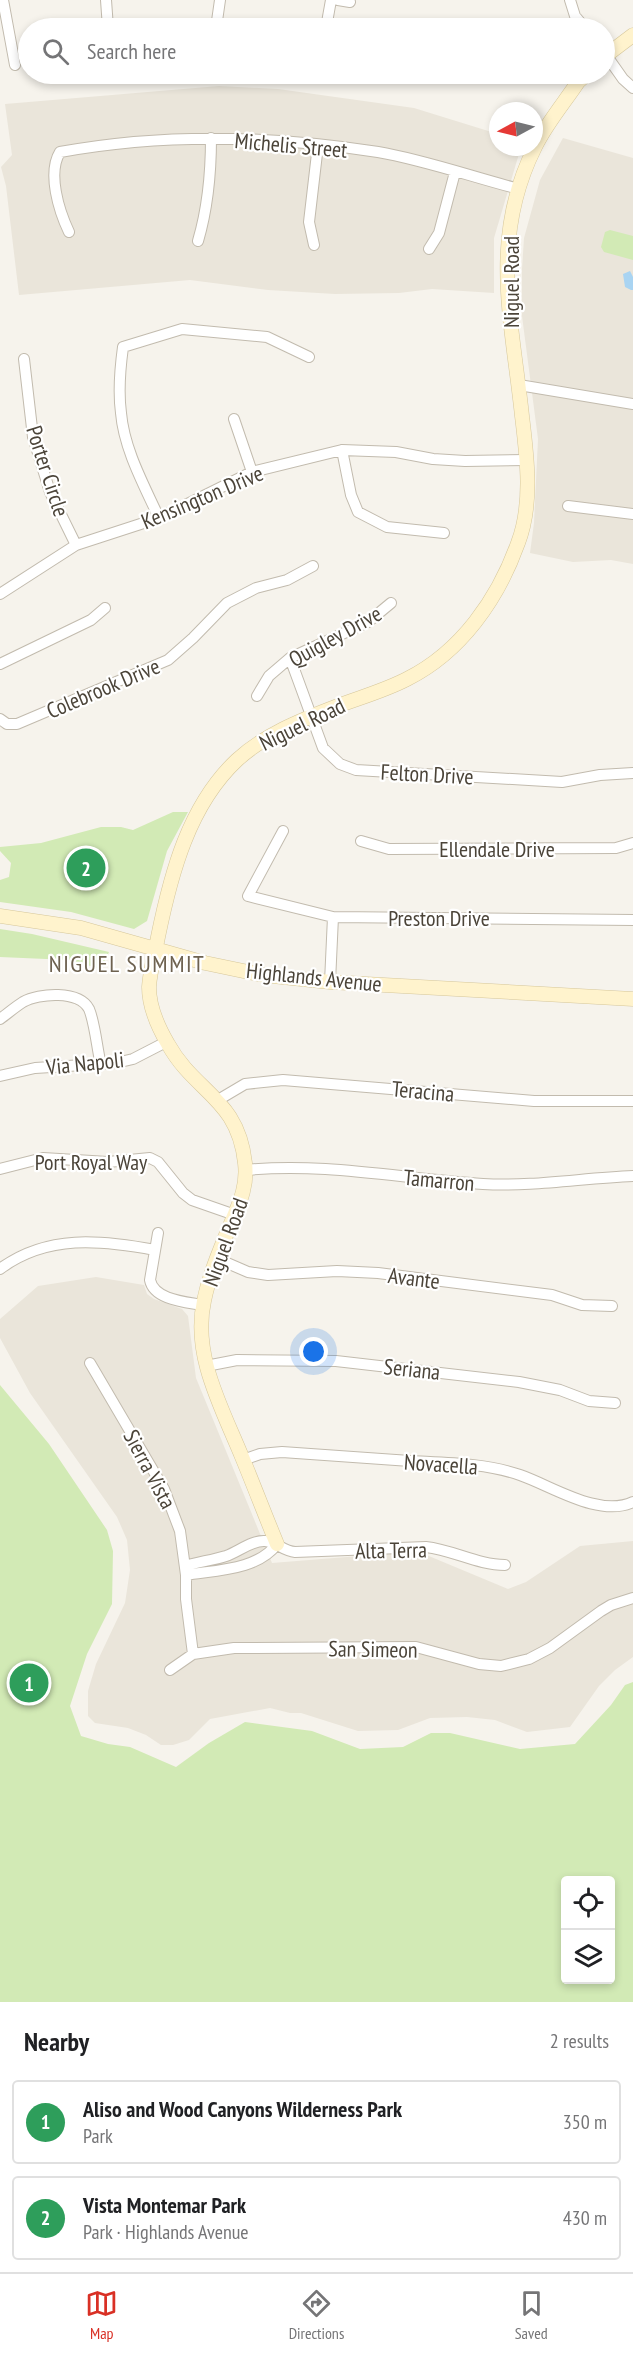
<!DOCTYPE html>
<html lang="en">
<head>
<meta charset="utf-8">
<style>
  :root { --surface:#fff; --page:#f2f2f2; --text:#202124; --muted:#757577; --line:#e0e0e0; --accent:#d93025 }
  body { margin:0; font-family:"PT Sans Narrow",sans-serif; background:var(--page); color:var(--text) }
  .controls { position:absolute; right:18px; bottom:18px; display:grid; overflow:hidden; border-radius:6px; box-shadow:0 3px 9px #0003 }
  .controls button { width:54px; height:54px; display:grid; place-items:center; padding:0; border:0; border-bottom:2px solid var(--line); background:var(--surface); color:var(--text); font:30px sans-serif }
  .compass { position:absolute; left:489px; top:102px; width:54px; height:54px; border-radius:50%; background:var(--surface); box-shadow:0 3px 9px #0003; rotate:263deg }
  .you { position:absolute; left:314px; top:1352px; width:21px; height:21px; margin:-15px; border:4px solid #fff; border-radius:50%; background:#1a73e8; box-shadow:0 0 0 9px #1a73e833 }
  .badge { display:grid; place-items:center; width:39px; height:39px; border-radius:50%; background:var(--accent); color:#fff; font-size:20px; font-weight:700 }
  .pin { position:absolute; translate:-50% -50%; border:3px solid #fff; box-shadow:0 2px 6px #0006 }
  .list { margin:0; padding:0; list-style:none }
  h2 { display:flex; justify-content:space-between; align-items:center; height:78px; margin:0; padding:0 24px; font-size:26px }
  h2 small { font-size:20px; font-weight:400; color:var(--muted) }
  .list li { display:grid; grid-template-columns:39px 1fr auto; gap:18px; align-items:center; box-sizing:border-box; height:84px; margin:0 12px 12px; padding:0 12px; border:2px solid var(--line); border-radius:6px }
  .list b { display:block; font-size:22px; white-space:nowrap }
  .list p { margin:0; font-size:20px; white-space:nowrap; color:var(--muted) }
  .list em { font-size:20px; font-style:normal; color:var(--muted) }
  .icon { flex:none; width:33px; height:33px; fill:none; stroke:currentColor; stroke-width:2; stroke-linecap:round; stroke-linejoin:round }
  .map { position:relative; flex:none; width:633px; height:2002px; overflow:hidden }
  .search { position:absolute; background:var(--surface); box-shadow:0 3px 9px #0003; left:18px; right:18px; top:18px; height:66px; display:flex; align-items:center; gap:15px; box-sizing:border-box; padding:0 21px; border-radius:33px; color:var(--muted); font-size:22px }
  .sheet { height:270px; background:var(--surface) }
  nav { display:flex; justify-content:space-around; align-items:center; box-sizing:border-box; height:84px; border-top:2px solid var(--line); background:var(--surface); font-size:16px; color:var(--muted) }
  nav a { display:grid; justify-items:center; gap:3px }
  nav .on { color:var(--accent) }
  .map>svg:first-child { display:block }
  .residential { fill:#eae5da }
  .green { fill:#d2eab5; fill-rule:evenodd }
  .water { fill:#a9d4f2 }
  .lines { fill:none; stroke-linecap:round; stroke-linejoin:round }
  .street-casing { stroke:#c2bbae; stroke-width:12 }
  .secondary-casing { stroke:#d6c79b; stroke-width:15 }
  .street { stroke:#fff; stroke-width:10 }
  .secondary { stroke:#fff3cd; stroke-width:14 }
  .labels { text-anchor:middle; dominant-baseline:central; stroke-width:4.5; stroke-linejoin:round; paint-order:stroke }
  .street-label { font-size:22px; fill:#4b4439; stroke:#fff }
  .neighbourhood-label { font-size:24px; letter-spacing:1.5px; fill:#6e6250; stroke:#fff }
</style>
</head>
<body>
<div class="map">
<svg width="633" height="2002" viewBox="0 0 633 2002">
  <rect width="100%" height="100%" fill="#f6f3ec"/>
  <!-- residential -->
  <path class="residential" d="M219,86L278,89L414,108L498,134V147H521L494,238V293L432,289L399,293L335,294L268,290L190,280L19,295L6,186L1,167L12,155L5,104Z
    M563,138L633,158V564L611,560L573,562L530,553L534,523L538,439L522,316V269L524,238L540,180Z
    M96,1277L144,1285L147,1294L154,1299L182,1309L188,1316L196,1378L272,1563L384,1554H424L508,1589L526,1582L580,1546L633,1541V1657L615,1670L599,1686L570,1727L527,1732L495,1720L467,1717L430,1718L398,1730L358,1731L301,1713H290L270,1708L210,1719L189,1740L173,1745H161L146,1735L128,1728L95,1723L88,1716V1691L96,1664L125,1603L130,1570L127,1540L117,1517L30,1393L0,1338V1319L38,1286Z"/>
  <!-- green -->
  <path class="green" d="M610,230L633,236V260L604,252L601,247L605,232Z
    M173,812H188L167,851L147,921L134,929L71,912L0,902V880L9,877L11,863L0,851V847L41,843L101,827H121L133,830Z
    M0,929L32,934L109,952L101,969L69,960L0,957Z
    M0,1385L49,1444L107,1530L113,1551L112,1604L87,1654L70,1706L81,1736L108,1744L130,1747L176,1767L209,1743L245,1722L312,1731L360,1749L403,1747L431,1733H450L520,1749L575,1744L611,1705L625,1685L633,1682V2002H0ZM566,1880H610V1980H566Z"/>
  <!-- water -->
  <path class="water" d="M630,271L633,277V290H631L625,287L623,274Z"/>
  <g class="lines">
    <defs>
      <path id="street" d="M3,0L15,65
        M106,0L108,28
        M338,0L350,2
        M570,0L575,16L585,28
        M216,28L220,0
        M326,28L331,0
        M604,52L623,79L633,88
        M69,232C59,211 47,173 60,152C163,133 274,136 378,152C425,160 472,177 519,189
        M198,241C208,207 211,173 211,138
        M314,245L309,222L318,145
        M429,249L439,233L455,172
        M24,359L33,437L50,492L76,545
        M519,385L633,404
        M234,419L252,472
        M342,450L351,495L358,512L387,527L444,533
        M568,506L633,514
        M159,518C144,485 124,449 121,413C118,391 120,369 123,347L182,329L267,337L309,357
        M0,594L76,545L159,518L252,472L342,450L396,452L433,459L465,461L527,460
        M290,658L323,748L340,764L356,770L562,782L600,775L633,773
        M0,664L91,620L105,608
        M257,696L269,676L290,658L368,622L391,603
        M0,719L7,724H17L168,660L193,638L227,603L256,588L287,580L313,566
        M283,831L248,896L333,917L633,920
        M361,841L389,849L616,848L633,843
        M330,982L333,917
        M0,1019C7,1014 15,1007 23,1002C39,993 79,990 89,1009C95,1023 97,1049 101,1065
        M0,1076L35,1068L116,1063L133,1059L166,1042
        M218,1100L245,1084L283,1080L534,1101H633
        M0,1169L43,1158L108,1162L150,1158L158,1162L183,1193L192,1200L235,1215
        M246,1170C325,1162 403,1179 483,1184C532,1187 583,1178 633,1176
        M158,1233L150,1280C154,1300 186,1302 202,1305
        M218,1259L248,1272L268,1275L337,1271L378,1273L552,1295L582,1305L612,1306
        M0,1269C47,1234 101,1240 155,1250
        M90,1363L164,1489L180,1531L186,1575V1599L193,1654
        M206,1366L237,1360L336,1361L519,1382L560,1390L589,1401L615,1403
        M243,1460L260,1454L282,1452C324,1455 367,1458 410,1461C447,1463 485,1463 520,1475C552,1486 599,1518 633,1502
        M185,1566C199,1562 213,1560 226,1556C238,1552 252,1540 265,1541C277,1542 283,1551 295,1552L426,1547C453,1550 478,1565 505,1565
        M186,1575C216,1570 258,1570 277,1544
        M170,1670L193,1654L234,1648L416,1647L479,1664L501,1666L529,1659L550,1648L601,1611L611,1605L633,1598"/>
      <path id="secondary" d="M604,57L633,35
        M0,916L81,928L205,963L263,975L330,982L633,999
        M277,1544C265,1515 254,1486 242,1457C222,1408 192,1355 204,1301C209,1276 219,1252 229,1228C238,1206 248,1188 245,1163C238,1098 195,1093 168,1044C158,1027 149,1007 149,987C150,971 155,953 158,937C171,873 189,805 237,760C264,735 301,720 335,707C358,698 384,691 407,679C461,652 498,599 518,543C533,504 527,457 522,416C512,320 489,239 535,147C546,124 564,103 578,82L587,74"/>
    </defs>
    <!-- street casing -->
    <use href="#street" class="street-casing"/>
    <!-- secondary casing -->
    <use href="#secondary" class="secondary-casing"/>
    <!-- street -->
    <use href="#street" class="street"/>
    <!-- secondary -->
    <use href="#secondary" class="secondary"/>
  </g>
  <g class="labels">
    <!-- street labels -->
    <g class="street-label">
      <text transform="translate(291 145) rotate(5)">Michelis Street</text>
      <text transform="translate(511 282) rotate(-90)">Niguel Road</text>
      <text transform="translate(48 471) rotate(72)">Porter Circle</text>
      <text transform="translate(202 497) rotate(-23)">Kensington Drive</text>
      <text transform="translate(335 636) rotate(-29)">Quigley Drive</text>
      <text transform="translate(103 688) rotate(-23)">Colebrook Drive</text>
      <text transform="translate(302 724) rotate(-26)">Niguel Road</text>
      <text transform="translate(427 774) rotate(3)">Felton Drive</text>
      <text x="497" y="849">Ellendale Drive</text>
      <text x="439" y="918">Preston Drive</text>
      <text transform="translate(314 977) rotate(6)">Highlands Avenue</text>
      <text transform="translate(85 1063) rotate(-6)">Via Napoli</text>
      <text transform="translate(423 1091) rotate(5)">Teracina</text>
      <text x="91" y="1162">Port Royal Way</text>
      <text transform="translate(439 1180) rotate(5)">Tamarron</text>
      <text transform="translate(225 1242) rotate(-70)">Niguel Road</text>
      <text transform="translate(414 1278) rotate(7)">Avante</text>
      <text transform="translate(412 1369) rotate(6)">Seriana</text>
      <text transform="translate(441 1464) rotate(4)">Novacella</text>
      <text transform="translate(150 1469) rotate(62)">Sierra Vista</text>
      <text transform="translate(391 1550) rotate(-1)">Alta Terra</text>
      <text transform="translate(373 1649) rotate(1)">San Simeon</text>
    </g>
    <!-- neighbourhood labels -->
    <g class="neighbourhood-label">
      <text x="127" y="963">NIGUEL SUMMIT</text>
    </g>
  </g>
</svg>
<div class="controls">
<button><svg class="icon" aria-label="locate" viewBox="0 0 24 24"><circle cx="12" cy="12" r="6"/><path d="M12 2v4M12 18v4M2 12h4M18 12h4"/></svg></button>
<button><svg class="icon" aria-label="layers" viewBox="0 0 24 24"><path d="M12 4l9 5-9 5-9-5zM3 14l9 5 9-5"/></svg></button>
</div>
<svg class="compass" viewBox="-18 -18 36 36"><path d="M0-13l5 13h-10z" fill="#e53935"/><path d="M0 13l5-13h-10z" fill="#757577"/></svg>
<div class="you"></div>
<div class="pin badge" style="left:29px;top:1683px;background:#2e9e5b">1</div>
<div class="pin badge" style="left:86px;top:868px;background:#2e9e5b">2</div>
<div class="search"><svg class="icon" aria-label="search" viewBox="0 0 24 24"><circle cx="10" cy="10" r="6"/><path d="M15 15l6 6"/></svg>Search here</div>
</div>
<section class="sheet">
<h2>Nearby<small>2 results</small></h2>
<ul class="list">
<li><span class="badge" style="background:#2e9e5b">1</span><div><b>Aliso and Wood Canyons Wilderness Park</b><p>Park</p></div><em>350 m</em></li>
<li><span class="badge" style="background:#2e9e5b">2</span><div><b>Vista Montemar Park</b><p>Park · Highlands Avenue</p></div><em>430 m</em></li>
</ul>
</section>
<nav>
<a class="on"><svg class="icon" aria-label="map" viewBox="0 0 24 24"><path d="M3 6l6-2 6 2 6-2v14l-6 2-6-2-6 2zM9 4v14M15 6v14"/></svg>Map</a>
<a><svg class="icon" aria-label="directions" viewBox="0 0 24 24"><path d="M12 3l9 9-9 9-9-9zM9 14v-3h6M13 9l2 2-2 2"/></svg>Directions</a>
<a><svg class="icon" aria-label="saved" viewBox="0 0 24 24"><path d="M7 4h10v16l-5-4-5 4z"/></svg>Saved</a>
</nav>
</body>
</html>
